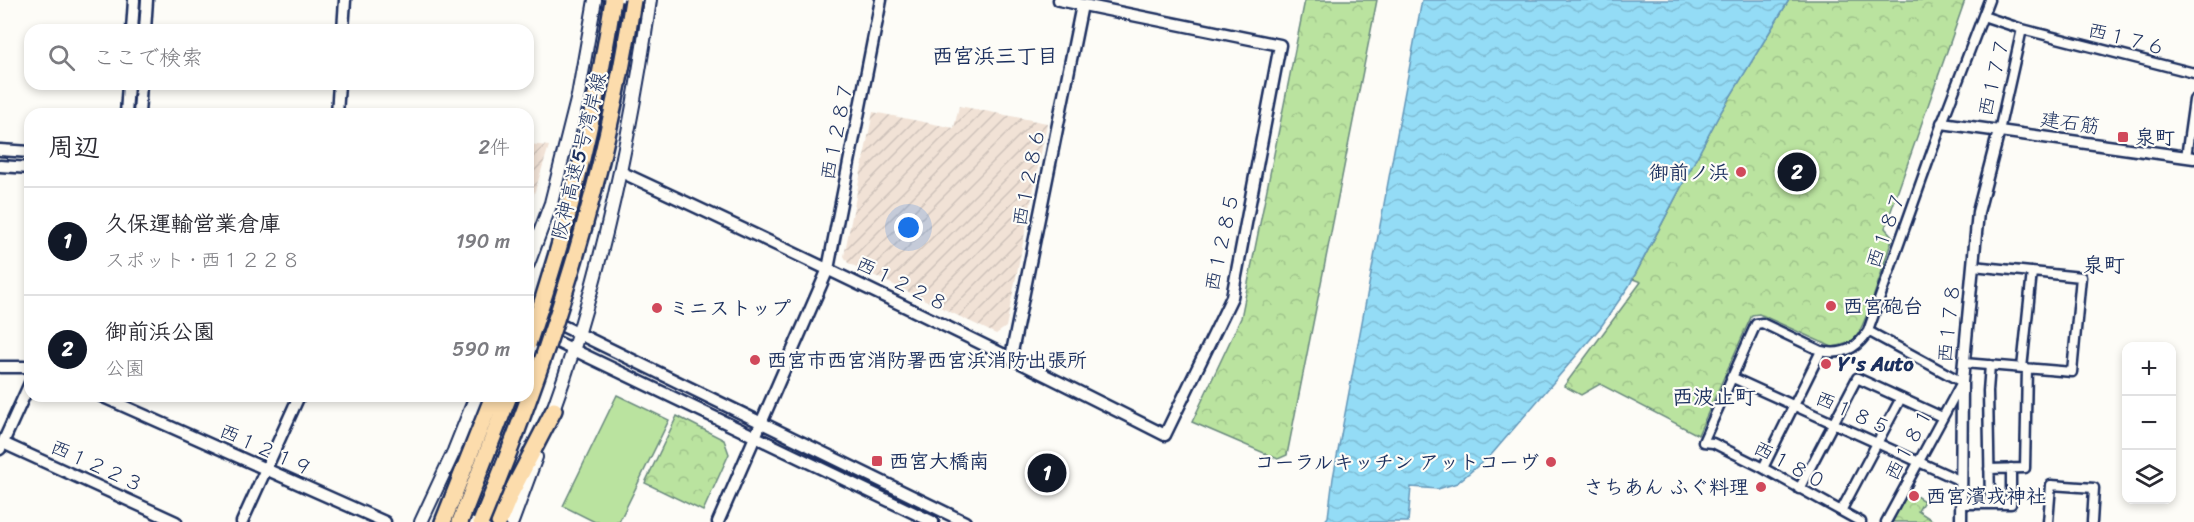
<!DOCTYPE html>
<html lang="ja">
<head>
<meta charset="utf-8">
<style>
  :root { --surface:#fff; --page:#f7f7f7; --text:#2b2b33; --muted:#7c7c81; --line:#e1e1e2; --accent:#111827 }
  body { margin:0; font-family:Sriracha,"Klee One",sans-serif; background:var(--page); color:var(--text) }
  .controls { position:absolute; right:18px; bottom:18px; display:grid; overflow:hidden; border-radius:12px; box-shadow:0 3px 9px #0003 }
  .controls button { width:54px; height:54px; display:grid; place-items:center; padding:0; border:0; border-bottom:2px solid var(--line); background:var(--surface); color:var(--text); font:30px sans-serif }
  .you { position:absolute; left:909px; top:228px; width:21px; height:21px; margin:-15px; border:4px solid #fff; border-radius:50%; background:#1a73e8; box-shadow:0 0 0 9px #1a73e833 }
  .badge { display:grid; place-items:center; width:39px; height:39px; border-radius:50%; background:var(--accent); color:#fff; font-size:20px; font-weight:700 }
  .pin { position:absolute; translate:-50% -50%; border:3px solid #fff; box-shadow:0 2px 6px #0006 }
  .list { margin:0; padding:0; list-style:none }
  h2 { display:flex; justify-content:space-between; align-items:center; height:78px; margin:0; padding:0 24px; font-size:26px }
  h2 small { font-size:20px; font-weight:400; color:var(--muted) }
  .list li { display:grid; grid-template-columns:39px 1fr auto; gap:18px; align-items:center; box-sizing:border-box; height:108px; padding:0 24px; border-top:2px solid var(--line) }
  .list b { display:block; font-size:22px; white-space:nowrap }
  .list p { margin:0; font-size:20px; white-space:nowrap; color:var(--muted) }
  .list em { font-size:20px; font-style:normal; color:var(--muted) }
  .icon { flex:none; width:33px; height:33px; fill:none; stroke:currentColor; stroke-width:2; stroke-linecap:round; stroke-linejoin:round }
  .map { position:relative; flex:none; width:2194px; height:522px; overflow:hidden }
  .search { position:absolute; background:var(--surface); box-shadow:0 3px 9px #0003; left:24px; top:24px; width:510px; height:66px; display:flex; align-items:center; gap:15px; box-sizing:border-box; padding:0 21px; border-radius:18px; color:var(--muted); font-size:22px }
  .panel { position:absolute; background:var(--surface); box-shadow:0 3px 9px #0003; left:24px; top:108px; width:510px; height:294px; border-radius:18px }
  .map>svg:first-child { display:block }
  .industrial { fill:url(#industrial-furrows) }
  .forest { fill:url(#forest-crowns); stroke:#6a897e; stroke-width:1.5 }
  .garden { fill:#bae39f; stroke:#6a897e; stroke-width:1.5 }
  .water { fill:url(#water-waves); stroke:#6497b9; stroke-width:1.5 }
  .lines { fill:none; stroke-linecap:round; stroke-linejoin:round }
  .minor-casing { stroke:#1b2f5e; stroke-width:13 }
  .tertiary-casing { stroke:#1b2f5e; stroke-width:15 }
  .secondary-casing { stroke:#1b2f5e; stroke-width:16 }
  .motorway-casing { stroke:#1b2f5e; stroke-width:20 }
  .minor { stroke:#fdfcf7; stroke-width:8 }
  .tertiary { stroke:#fdfcf7; stroke-width:10 }
  .secondary { stroke:#fdfcf7; stroke-width:12 }
  .motorway { stroke:#fcdcac; stroke-width:15 }
  .motorway-bridge-casing { stroke:#1b2f5e; stroke-width:20; stroke-linecap:butt }
  .motorway-bridge { stroke:#fcdcac; stroke-width:15 }
  .poi-dot { fill:#d1495b; stroke:#fdfcf7; stroke-width:2 }
  .labels { text-anchor:middle; dominant-baseline:central; stroke-width:4.5; stroke-linejoin:round; paint-order:stroke }
  .street-label { font-size:20px; fill:#1b2f5e; stroke:#fdfcf7 }
  .poi-label { font-size:20px; font-weight:bold; fill:#1b2f5e; stroke:#fdfcf7; text-anchor:start }
  .neighbourhood-label { font-size:21px; font-weight:bold; fill:#1b2f5e; stroke:#fdfcf7 }
</style>
</head>
<body>
<div class="map">
<svg width="2194" height="522" viewBox="0 0 2194 522">
  <defs>
    <pattern id="industrial-furrows" width="10" height="10" patternUnits="userSpaceOnUse" patternTransform="scale(1.5)"><rect width="10" height="10" fill="#f1e2d6"/><path d="M-1 1l2-2M0 10L10 0M9 11l2-2" fill="none" stroke="#cec2ba"/></pattern>
    <pattern id="forest-crowns" width="20" height="18" patternUnits="userSpaceOnUse" patternTransform="scale(1.5)"><rect width="20" height="18" fill="#bae39f"/><path d="M2 6a3 3 0 1 1 6 0M12 15a3 3 0 1 1 6 0" fill="none" stroke="#9fc38b"/></pattern>
    <pattern id="water-waves" width="16" height="10" patternUnits="userSpaceOnUse" patternTransform="scale(1.5)"><rect width="16" height="10" fill="#94dcf6"/><path d="M0 5q4-4 8 0t8 0" fill="none" stroke="#7fbdd5"/></pattern>
  </defs>
  <rect width="100%" height="100%" fill="#fdfcf7"/>
  <filter id="ink" filterUnits="userSpaceOnUse"><feTurbulence type="fractalNoise" baseFrequency=".0167" numOctaves="2"/><feDisplacementMap in="SourceGraphic" scale="12" xChannelSelector="R" yChannelSelector="G"/><feConvolveMatrix kernelMatrix="1 2 1 2 8 2 1 2 1" color-interpolation-filters="sRGB"/></filter>
  <g filter="url(#ink)">
    <!-- industrial -->
    <path class="industrial" d="M959,106L1047,123L1006,327L996,334L848,263L844,256L873,112L954,128Z
      M528,144L549,146L528,213Z"/>
    <!-- forest -->
    <path class="forest" d="M1305,0H1377L1287,455L1278,459L1192,422L1241,318Z
      M1789,0H1965L1885,228L1893,237C1886,256 1866,328 1854,339C1848,344 1839,346 1832,347L1759,314L1752,315L1698,435L1600,384L1581,395L1564,386L1641,282L1633,279L1719,115Z
      M677,416L724,440L729,454L703,511L645,483Z
      M1908,491L1924,501L1918,511L1935,522H1891Z"/>
    <!-- garden -->
    <path class="garden" d="M617,395L669,420L619,522H595L563,506Z"/>
    <!-- water -->
    <path class="water" d="M1422,0H1789L1719,115L1629,286L1600,328L1492,454L1457,483L1438,489L1411,487L1408,522H1324L1328,517L1333,478Z"/>
    <g class="lines">
      <defs>
        <path id="minor" d="M1983,16L2022,29L2194,73
          M1999,131L2022,29
          M2186,157L2194,100
          M1868,331L1962,382L1886,522
          M1964,363L2072,372L2081,277L1973,266
          M2022,368L2032,272
          M1731,377L1961,481
          M1763,468L1821,351
          M1989,469L2025,468L2027,368
          M1799,489L1857,378L1942,417
          M1961,504H1990L1988,391L1990,365
          M1990,504H2011V468
          M1841,511L1901,398
          M1861,522L1763,468L1713,443L1703,442L1756,324L1762,323L1821,351C1842,356 1857,349 1868,331L1942,123L1989,0
          M2048,522L2051,485L2094,488L2092,522"/>
        <path id="tertiary" d="M132,30L134,0
          M145,30L147,0
          M343,30L345,0
          M126,114L128,84
          M139,114L141,84
          M337,114L339,84
          M1942,123L2194,158
          M0,150L30,152
          M0,166L30,168
          M621,172C804,257 985,344 1165,435L1232,297L1280,45L1059,0
          M528,309L965,522
          M528,328L933,522
          M1011,357L1082,5
          M0,367H30
          M101,396L385,522
          M3,443L176,522
          M0,449L30,383
          M242,522L299,396
          M718,522L828,269L881,0
          M1961,522L1962,382L1978,212L1999,131"/>
        <path id="secondary" d="M528,264L551,203L578,96L595,0
          M550,418C600,283 630,142 650,0
          M421,522L454,451L476,396
          M512,522L536,457"/>
        <path id="motorway" d="M443,522L493,396
          M460,522L509,396
          M499,522L511,493L554,410"/>
      </defs>
      <!-- minor casing -->
      <use href="#minor" class="minor-casing"/>
      <!-- tertiary casing -->
      <use href="#tertiary" class="tertiary-casing"/>
      <!-- secondary casing -->
      <use href="#secondary" class="secondary-casing"/>
      <!-- motorway casing -->
      <use href="#motorway" class="motorway-casing"/>
      <!-- minor -->
      <use href="#minor" class="minor"/>
      <!-- tertiary -->
      <use href="#tertiary" class="tertiary"/>
      <!-- secondary -->
      <use href="#secondary" class="secondary"/>
      <!-- motorway -->
      <use href="#motorway" class="motorway"/>
      <defs>
        <path id="motorway-bridge" d="M528,344C567,232 595,117 613,0
          M481,522C551,352 605,182 633,0"/>
      </defs>
      <!-- motorway-bridge casing -->
      <use href="#motorway-bridge" class="motorway-bridge-casing"/>
      <!-- motorway-bridge -->
      <use href="#motorway-bridge" class="motorway-bridge"/>
    </g>
  </g>
  <!-- markers -->
  <g class="poi-dot">
    <rect x="2117" y="131" width="12" height="12" rx="3"/>
    <circle cx="1741" cy="172" r="6"/>
    <circle cx="1831" cy="306" r="6"/>
    <circle cx="657" cy="308" r="6"/>
    <circle cx="755" cy="360" r="6"/>
    <circle cx="1826" cy="364" r="6"/>
    <rect x="871" y="455" width="12" height="12" rx="3"/>
    <circle cx="1551" cy="462" r="6"/>
    <circle cx="1761" cy="487" r="6"/>
    <circle cx="1914" cy="496" r="6"/>
  </g>
  <g class="labels">
    <!-- street labels -->
    <g class="street-label">
      <text transform="translate(2127 39) rotate(14)">西１７６</text>
      <text transform="translate(1994 77) rotate(-77)">西１７７</text>
      <text transform="translate(2070 123) rotate(8)">建石筋</text>
      <text transform="translate(837 131) rotate(-79)">西１２８７</text>
      <text transform="translate(579 156) rotate(-76)">阪神高速5号湾岸線</text>
      <text transform="translate(1029 177) rotate(-79)">西１２８６</text>
      <text transform="translate(1886 230) rotate(-70)">西１８７</text>
      <text transform="translate(1222 242) rotate(-78)">西１２８５</text>
      <text transform="translate(902 284) rotate(26)">西１２２８</text>
      <text transform="translate(1949 323) rotate(-84)">西１７８</text>
      <text transform="translate(1853 413) rotate(24)">西１８５</text>
      <text transform="translate(1909 444) rotate(-62)">西１８１</text>
      <text transform="translate(266 450) rotate(24)">西１２１９</text>
      <text transform="translate(1790 465) rotate(28)">西１８０</text>
      <text transform="translate(97 466) rotate(24)">西１２２３</text>
    </g>
    <!-- poi labels -->
    <g class="poi-label">
      <text x="2135" y="137">泉町</text>
      <text x="1729" y="172" text-anchor="end">御前ノ浜</text>
      <text x="1843" y="306">西宮砲台</text>
      <text x="669" y="308">ミニストップ</text>
      <text x="767" y="360">西宮市西宮消防署西宮浜消防出張所</text>
      <text x="1838" y="364">Y's Auto</text>
      <text x="889" y="461">西宮大橋南</text>
      <text x="1539" y="462" text-anchor="end">コーラルキッチン アットコーヴ</text>
      <text x="1749" y="487" text-anchor="end">さちあん ふぐ料理</text>
      <text x="1926" y="496">西宮濱戎神社</text>
    </g>
    <!-- neighbourhood labels -->
    <g class="neighbourhood-label">
      <text x="995" y="56">西宮浜三丁目</text>
      <text x="2104" y="265">泉町</text>
      <text x="1714" y="397">西波止町</text>
    </g>
  </g>
</svg>
<div class="controls">
<button>+</button>
<button>−</button>
<button><svg class="icon" aria-label="layers" viewBox="0 0 24 24"><path d="M12 4l9 5-9 5-9-5zM3 14l9 5 9-5"/></svg></button>
</div>
<div class="you"></div>
<div class="pin badge" style="left:1047px;top:473px">1</div>
<div class="pin badge" style="left:1797px;top:172px">2</div>
<div class="search"><svg class="icon" aria-label="search" viewBox="0 0 24 24"><circle cx="10" cy="10" r="6"/><path d="M15 15l6 6"/></svg>ここで検索</div>
<section class="panel">
<h2>周辺<small>2件</small></h2>
<ul class="list">
<li><span class="badge">1</span><div><b>久保運輸営業倉庫</b><p>スポット · 西１２２８</p></div><em>190 m</em></li>
<li><span class="badge">2</span><div><b>御前浜公園</b><p>公園</p></div><em>590 m</em></li>
</ul>
</section>
</div>
</body>
</html>
